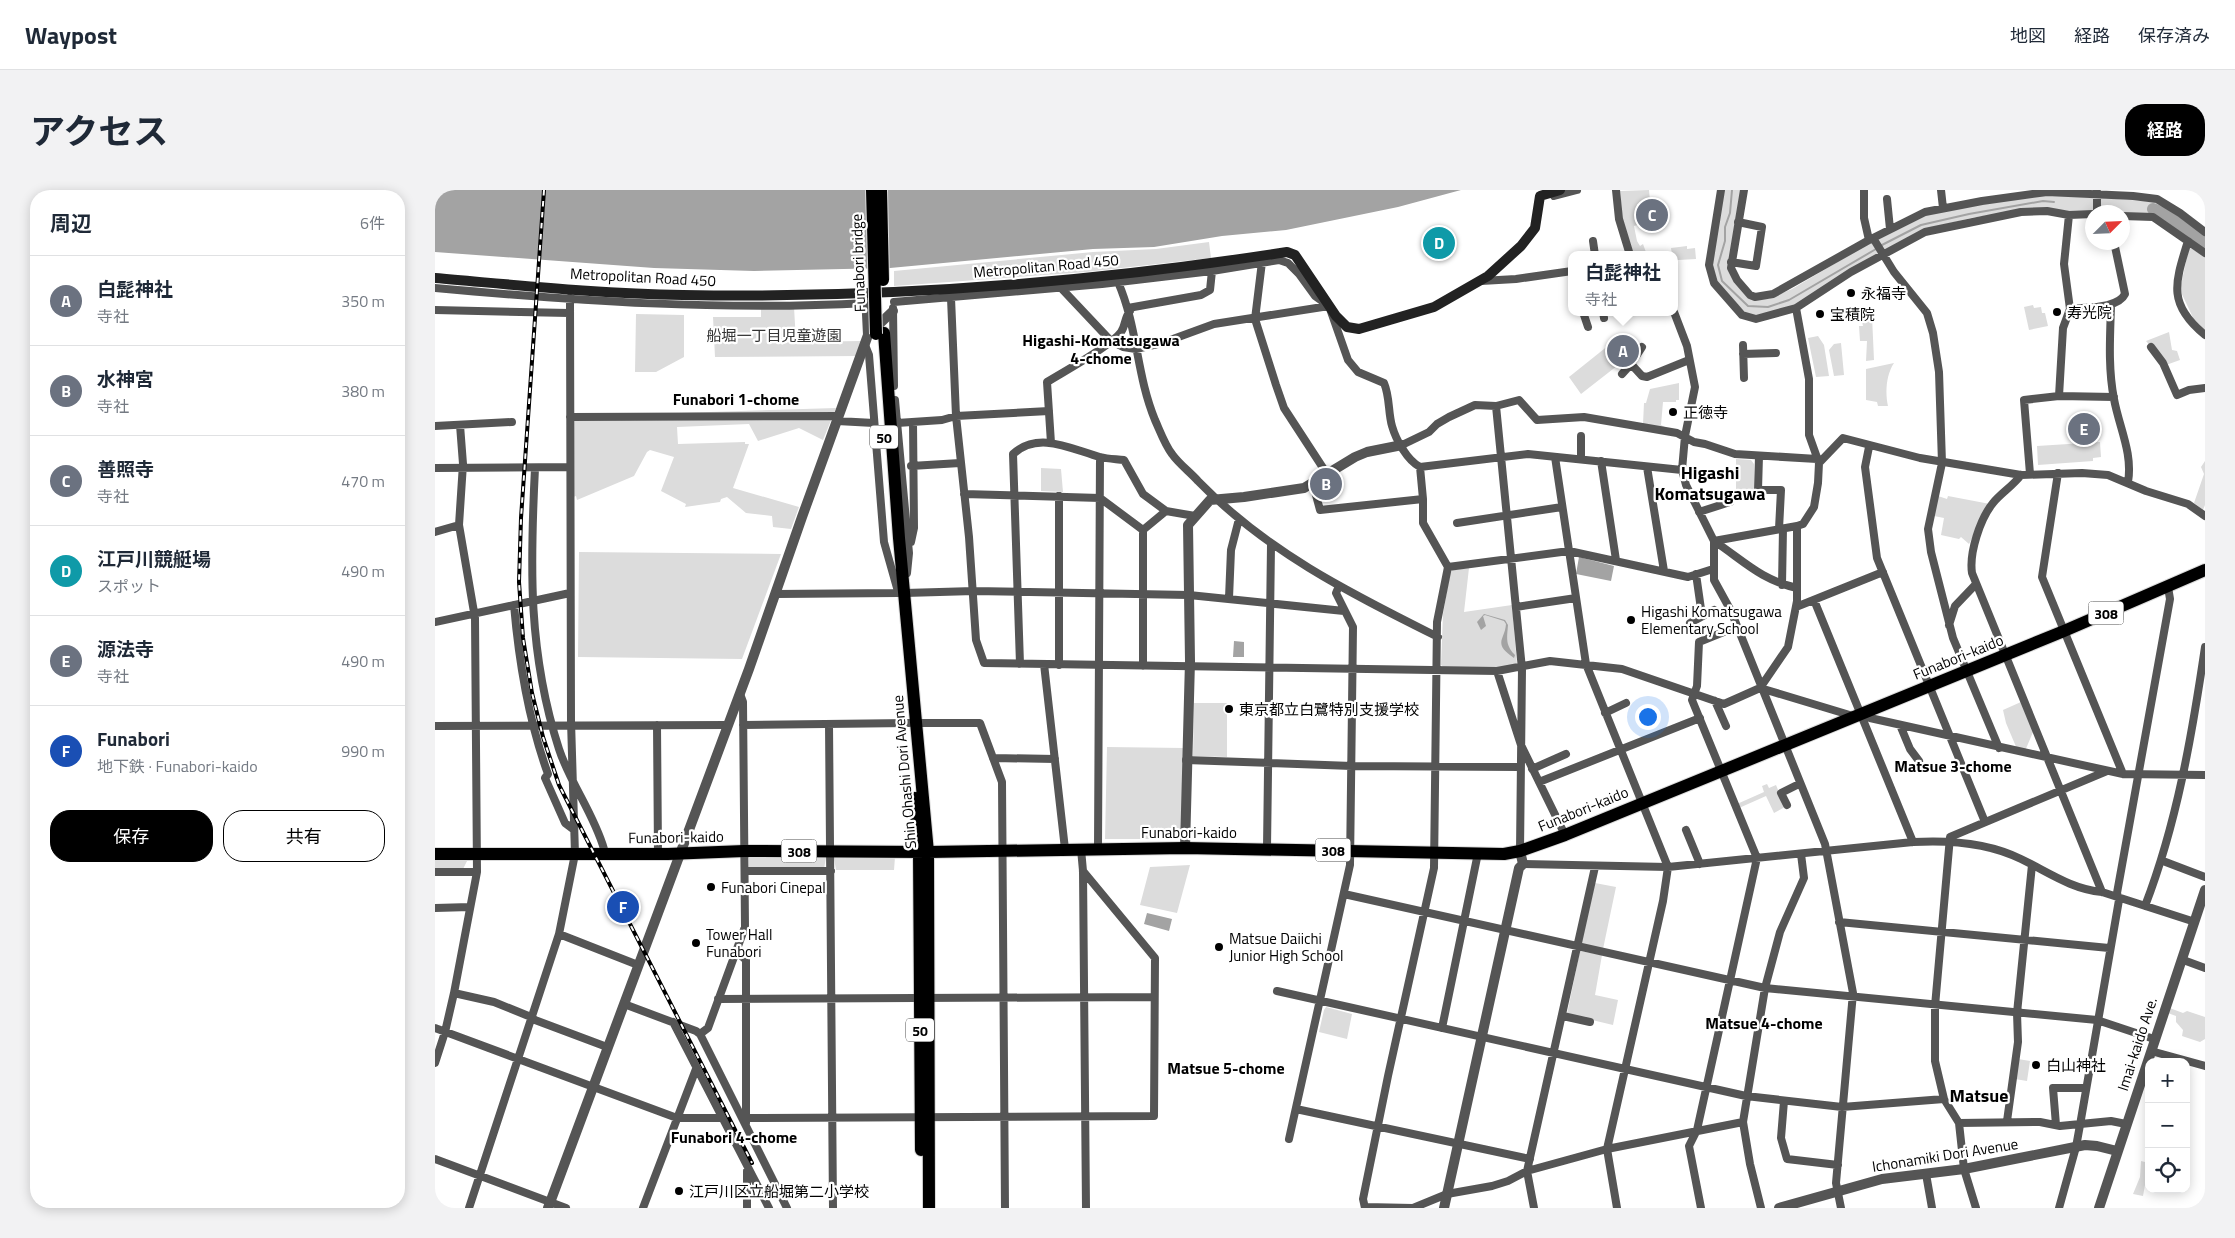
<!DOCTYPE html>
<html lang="ja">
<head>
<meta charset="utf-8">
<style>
  :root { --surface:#fff; --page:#f2f2f3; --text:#1f2937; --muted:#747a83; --line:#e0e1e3; --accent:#000 }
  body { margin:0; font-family:"Titillium Web","Noto Sans JP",sans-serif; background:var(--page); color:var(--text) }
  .controls { position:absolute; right:15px; bottom:15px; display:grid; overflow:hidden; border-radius:10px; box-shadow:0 2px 12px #0003 }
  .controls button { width:45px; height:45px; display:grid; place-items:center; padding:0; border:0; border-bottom:1px solid var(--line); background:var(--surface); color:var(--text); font:25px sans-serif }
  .compass { position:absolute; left:1650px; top:15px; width:45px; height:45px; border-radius:50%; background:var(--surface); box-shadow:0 2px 12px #0003; rotate:66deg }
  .you { position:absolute; left:1212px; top:526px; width:18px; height:18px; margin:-12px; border:4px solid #fff; border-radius:50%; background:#1a73e8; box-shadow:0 0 0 8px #1a73e833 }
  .badge { display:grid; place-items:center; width:32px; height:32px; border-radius:50%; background:var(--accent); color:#fff; font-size:16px; font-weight:700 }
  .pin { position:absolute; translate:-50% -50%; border:2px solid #fff; box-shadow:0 1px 5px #0006 }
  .popup { position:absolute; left:1133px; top:61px; width:110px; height:65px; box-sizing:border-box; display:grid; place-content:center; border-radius:10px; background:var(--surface); filter:drop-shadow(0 1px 4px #0005); font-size:16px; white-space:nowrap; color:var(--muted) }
  .popup b { font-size:19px; color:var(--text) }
  .popup::after { content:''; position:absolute; left:50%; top:100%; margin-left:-10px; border:10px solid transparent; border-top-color:var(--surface) }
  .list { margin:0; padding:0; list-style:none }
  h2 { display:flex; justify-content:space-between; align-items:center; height:65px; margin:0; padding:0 20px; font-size:21px }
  h2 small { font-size:16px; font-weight:400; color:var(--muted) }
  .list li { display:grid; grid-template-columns:32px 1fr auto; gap:15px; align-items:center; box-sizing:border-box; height:90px; padding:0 20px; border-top:1px solid var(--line) }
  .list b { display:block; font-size:19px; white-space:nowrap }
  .list p { margin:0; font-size:16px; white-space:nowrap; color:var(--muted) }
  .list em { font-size:16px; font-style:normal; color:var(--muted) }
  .actions { display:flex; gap:10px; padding:15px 20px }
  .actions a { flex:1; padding:11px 0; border:1px solid var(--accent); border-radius:20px; text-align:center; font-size:18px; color:var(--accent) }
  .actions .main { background:var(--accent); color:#fff }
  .icon { flex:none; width:28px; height:28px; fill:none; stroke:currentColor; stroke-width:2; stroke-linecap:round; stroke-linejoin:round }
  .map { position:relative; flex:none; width:1770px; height:1018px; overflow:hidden; border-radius:20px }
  header { display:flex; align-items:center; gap:30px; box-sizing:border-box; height:70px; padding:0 25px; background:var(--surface); border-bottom:1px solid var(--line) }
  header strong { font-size:24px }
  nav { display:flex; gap:28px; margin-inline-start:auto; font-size:18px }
  .intro { display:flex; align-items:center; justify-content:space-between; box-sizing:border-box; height:120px; padding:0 30px }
  h1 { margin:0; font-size:35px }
  .button { padding:12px 22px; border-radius:20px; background:var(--accent); color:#fff; font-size:18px; font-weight:700 }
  main { display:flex; gap:30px; padding:0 30px }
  aside { flex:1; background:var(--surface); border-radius:20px; box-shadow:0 2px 12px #0003 }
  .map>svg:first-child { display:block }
  .green { fill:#dcdcdc }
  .water { fill:#a3a3a3 }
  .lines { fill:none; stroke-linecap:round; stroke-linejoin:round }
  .stream { stroke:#a3a3a3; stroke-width:2 }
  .river { stroke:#a3a3a3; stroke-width:12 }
  .primary-casing { stroke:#dbdbdb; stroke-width:14 }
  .minor { stroke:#555; stroke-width:8 }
  .tertiary { stroke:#555; stroke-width:10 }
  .secondary { stroke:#222; stroke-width:10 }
  .primary { stroke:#000; stroke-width:12 }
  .rail-casing { stroke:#000; stroke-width:4 }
  .rail { stroke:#fff; stroke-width:2; stroke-dasharray:5.5; stroke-linecap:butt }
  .primary-bridge-casing { stroke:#dbdbdb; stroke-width:14; stroke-linecap:butt }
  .primary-bridge { stroke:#000; stroke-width:12 }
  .poi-dot { fill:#000; stroke:#fff; stroke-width:2 }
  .labels { text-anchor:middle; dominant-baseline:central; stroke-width:4.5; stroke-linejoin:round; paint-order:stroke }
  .shield { fill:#fff; stroke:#4c4c4c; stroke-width:1 }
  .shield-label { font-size:14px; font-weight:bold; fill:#000 }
  .street-label { font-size:15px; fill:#000; stroke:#fff }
  .poi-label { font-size:15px; fill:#000; stroke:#fff; text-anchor:start }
  .park-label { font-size:15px; fill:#333; stroke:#fff }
  .neighbourhood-label { font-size:16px; font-weight:bold; fill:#000; stroke:#fff }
  .quarter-label { font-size:18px; font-weight:bold; fill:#000; stroke:#fff }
</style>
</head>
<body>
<header>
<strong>Waypost</strong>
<nav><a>地図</a><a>経路</a><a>保存済み</a></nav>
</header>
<div class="intro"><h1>アクセス</h1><a class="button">経路</a></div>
<main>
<aside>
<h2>周辺<small>6件</small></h2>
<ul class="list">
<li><span class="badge" style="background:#6b7280">A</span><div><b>白髭神社</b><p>寺社</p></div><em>350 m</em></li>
<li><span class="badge" style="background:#6b7280">B</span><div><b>水神宮</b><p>寺社</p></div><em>380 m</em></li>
<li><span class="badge" style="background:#6b7280">C</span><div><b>善照寺</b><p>寺社</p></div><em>470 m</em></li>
<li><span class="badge" style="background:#0f9aa8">D</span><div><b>江戸川競艇場</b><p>スポット</p></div><em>490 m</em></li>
<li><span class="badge" style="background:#6b7280">E</span><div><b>源法寺</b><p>寺社</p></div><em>490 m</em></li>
<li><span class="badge" style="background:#1a4fb4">F</span><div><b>Funabori</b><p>地下鉄 · Funabori-kaido</p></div><em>990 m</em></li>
</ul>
<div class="actions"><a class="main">保存</a><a>共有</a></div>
</aside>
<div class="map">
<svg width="1770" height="1018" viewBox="0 0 1770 1018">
  <rect width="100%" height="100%" fill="#fff"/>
  <!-- green -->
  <path class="green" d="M1214,0L1215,11L1202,14L1206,34L1199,36L1202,51L1205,56L1208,54L1212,65H1199L1188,33L1185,1Z
    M1288,0H1307L1294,75L1318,109H1333L1357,99L1443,48L1489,25L1545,13L1612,4L1723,12L1770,45V62L1719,26L1688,22L1587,20L1536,28L1490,39L1359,116L1325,126L1313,125L1281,92L1276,75Z
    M774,52L776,68L651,82L459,96V81L658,62L721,59Z
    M1252,56V59L1260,58L1261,69L1243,70L1239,73V65H1237L1236,58Z
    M1754,57L1770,67V140L1760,132L1745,100Z
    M1598,115L1599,118L1606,117L1607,123H1610L1613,136L1594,140L1589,117Z
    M359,117L361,152L426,151L422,166L280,167L278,127H326V118Z
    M201,124L249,125V167L221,182H200Z
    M1437,126L1439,170L1431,171L1432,151H1425L1424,136H1428L1426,127Z
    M1734,142L1737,160L1742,161L1745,170L1731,175L1711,151Z
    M1383,146L1389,155L1394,186L1381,187L1373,148Z
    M1406,153L1409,185L1399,186L1394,160L1399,154Z
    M1174,155L1187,172L1146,204L1134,187Z
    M1459,173C1451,185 1450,203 1453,216H1443L1442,212L1431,210V179Z
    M1244,193V210H1241V212H1228L1226,235L1232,238L1208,234L1209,213H1211L1215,199Z
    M401,218L388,250L364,238L323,251L314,234L242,237L243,254L310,252V254H314L298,298L364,317L356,339L338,337L337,326L311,323L292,307L286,309L285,312L250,317L251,314L226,301L239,267L215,260L212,262L199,286L142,310L141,306L135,308V227H243L244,223Z
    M1665,252L1666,267L1658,268V271L1603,275L1602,256Z
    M1301,269L1316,270L1319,274V303H1301Z
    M1770,271V315L1768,320L1759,313L1769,284L1766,277Z
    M606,278L626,279L628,302L606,301Z
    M1503,306L1512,309L1513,306L1555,314L1534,354L1526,347L1524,349L1506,345L1509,328L1499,326Z
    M144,362L346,364L307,469L143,467Z
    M1034,378L1029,422L1077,415L1082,474L1064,478L1009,477L1006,475L1008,424L1015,384L1017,380Z
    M1586,512L1598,542L1590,561L1582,559L1571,533L1568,520Z
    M759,513H792V567L758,566Z
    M672,557L749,558L747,645L743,649H670Z
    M1332,594L1334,598L1341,595L1350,617L1339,623L1331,606L1304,618L1302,614L1329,602L1327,596Z
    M34,667L28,679H0V668Z
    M314,667H391L389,679L314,682Z
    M460,667L459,680H401L399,668Z
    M755,675L742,723L705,715L715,677Z
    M1160,693L1181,697L1168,759L1146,755Z
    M1145,761L1167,765L1160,805L1183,810L1178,835L1132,824Z
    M891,817L917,824L912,849L884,842L889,820Z
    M1732,817L1748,823L1752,821L1770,827V849L1765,852L1747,846L1748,840L1741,832V826L1730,822Z
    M1583,869L1595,871L1592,891L1580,889Z
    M1706,971L1714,973L1708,1006L1698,1004L1705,987Z"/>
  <!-- water -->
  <path class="water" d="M0,0H1026L963,17L851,40L787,46L719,57L658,59L455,78L319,81L219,78L0,62Z
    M1144,367L1179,376L1176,391L1141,384Z
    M1049,424L1070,430L1073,435C1072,448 1070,455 1080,465L1079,468C1057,453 1070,450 1071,434L1069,431L1050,425L1048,426L1051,436L1046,440L1042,432Z
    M799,451L809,452V467H798Z
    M712,723L737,729L734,741L709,734Z"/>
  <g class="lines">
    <!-- stream -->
    <path class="stream" d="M1297,0L1295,23L1290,37V51L1283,75L1287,91L1313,116L1333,117L1354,110L1441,59
      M1445,56L1486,35L1534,24L1608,11L1619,12"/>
    <!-- river -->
    <path class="river" d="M1718,19L1730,24L1770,53"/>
    <defs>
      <path id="primary" d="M449,143L464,348L493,662L494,1018
        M480,608L484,662L486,960
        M0,664H233L309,661L493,662L750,658L1069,664L1085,661L1130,645L1629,441L1770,380"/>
    </defs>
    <!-- primary casing -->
    <use href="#primary" class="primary-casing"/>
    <!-- minor -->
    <path class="minor" d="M1181,0L1184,29L1195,65
      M1286,0L1274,75L1279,93L1307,125L1321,129L1361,118L1416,82L1490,42L1586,22L1612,21L1634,25L1658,24
      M1309,0L1296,78L1302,90L1315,105L1320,107L1338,104L1434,50L1490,22L1547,11L1612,2L1698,6L1722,9L1745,23L1770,42
      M1429,0V28L1434,50
      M1506,0L1508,18
      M1119,6L1142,0
      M1452,9L1455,39
      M1662,22V2
      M1688,26L1718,27L1770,63
      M1438,48L1459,82L1492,123L1498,143L1504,182L1507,273L1493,339L1496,362L1518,448L1564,558
      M1158,51L1160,65
      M1753,51C1740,93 1732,114 1770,145
      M827,72L820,129L841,195L849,218L892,284
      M1296,72L1321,76L1327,37L1303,32
      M1046,91L1081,89L1137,81
      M683,92C703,138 701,184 720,230C725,241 730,255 737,264C744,274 755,282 763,291C832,362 915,403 1003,447
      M0,98C143,111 288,121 432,113
      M627,99L676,151L688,157L701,159L727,153L779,134L894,116
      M516,108L521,226L534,347L541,450L549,473L1062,481L1115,471L1187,479L1289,514L1325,498L1418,526
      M459,112L667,94L777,81L844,70L853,73L864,84L880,106L894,116L913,170L923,182L949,193C955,207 953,222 957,236C961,250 972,270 985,277L988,309V333L1013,377L1002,432L999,678L953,886L928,1009L930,1018
      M1676,116C1675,147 1673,179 1679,209C1684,237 1698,263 1693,292
      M458,118L459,196
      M693,118L766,105L775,100L777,81
      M1635,119C1650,117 1683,119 1690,104L1679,52
      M0,120L134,123
      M1148,122L1153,137
      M1168,122L1169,128
      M1239,122L1252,156L1260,197L1250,246L1247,280L1251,295L1279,351V390L1296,421L1390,654L1418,803L1401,993L1406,1018
      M430,155L434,165L449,352L462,398
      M1308,155L1309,188
      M1716,157L1728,173L1742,205L1754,200L1770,198
      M1308,164L1341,163
      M1196,174L1207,186L1212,187L1254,170
      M1187,184L1196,174L1207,157
      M1624,206L1628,138L1635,119L1629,74L1634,25
      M460,210L474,363L472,383
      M1061,216L1087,479L1085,661
      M135,227L404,226
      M402,231L439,233
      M462,233L507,230L521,226L614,221
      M0,236L77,232
      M616,253L612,192C628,182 676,156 686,142C691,135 689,128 695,121
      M967,255L994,242L1002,234L1014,227L1040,215L1061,216L1084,210L1102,230L1149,227L1242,243L1259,252L1270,254L1300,264L1382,269
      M1434,257L1430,277L1442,368L1550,632
      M1324,266L1323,300H1346L1344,339
      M1120,267L1151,474L1233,677L1228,711L1172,959L1182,1018
      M1146,269V246
      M1166,271L1181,370
      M1384,273L1408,248L1485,268L1586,285L1647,283L1673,285L1711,301L1753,314L1770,326
      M476,276L525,273
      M985,277L1093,264L1247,280
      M1212,277L1229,381
      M0,278L135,277
      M100,278C95,377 93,463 124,559C135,593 159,624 169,659
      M1623,283L1607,387L1688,584
      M1595,284L1589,210L1624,206L1679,207
      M1586,285C1578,296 1566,303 1558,313C1545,329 1534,363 1537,383L1667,702
      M878,294L885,320L988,309
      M529,304L665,308L708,340V476
      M1264,322L1295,312
      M1022,333L1127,317
      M708,340L731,321
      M0,342L24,335
      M1279,351C1309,371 1326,390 1362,398
      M1279,351L1362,336
      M476,352L479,338L478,232
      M1013,377L1134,361L1253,387L1278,379
      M1261,384L1267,426
      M1347,395L1348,338
      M470,403L539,401L754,405L909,421
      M341,404L463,403
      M794,408L796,360L804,329
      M1379,410L1478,652
      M79,415C84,473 93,529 113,584L110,588L130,633L138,639
      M1081,417L1141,408
      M1361,417L1448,382
      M0,432L135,403
      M1255,433L1279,420
      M1514,435L1520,416L1541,394
      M585,474L578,264C604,240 638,260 665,267C673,269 681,269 689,270L708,304L731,321L760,326
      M609,474L630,659
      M624,475V306
      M1062,481L1086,555L1130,645
      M1325,498L1353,457L1362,411V336L1368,334L1379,317L1383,293L1384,273L1374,245V189L1361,118
      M1280,511L1291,536
      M1170,523L1191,513
      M1427,524L1435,528L1688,584L1770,585
      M481,533H545L567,592L570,1018
      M394,534L398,1018
      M222,535L223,664
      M308,535L474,533
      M1465,535L1475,559L1484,571
      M0,536L293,535
      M558,568L620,569
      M751,570L917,576L1085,577
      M1097,579L1131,564
      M1104,592L1265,528
      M1352,615L1346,603L1364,594
      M1251,640L1265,674
      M832,658L836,355
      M646,659L648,681L651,1018
      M663,659L665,267
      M1728,671L1770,687
      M1088,674L1233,677L1478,652C1513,650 1554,653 1586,669C1613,682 1636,699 1667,702L1760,732
      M310,681H396
      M0,682H42
      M909,704L1330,798L1662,830L1719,849
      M1710,716C1742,633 1757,545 1770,457
      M0,718L35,717
      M1404,732L1674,758
      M124,744L203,775
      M302,762L311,770V933
      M1747,771H1751L1770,778
      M842,801L1311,906L1407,917L1509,909
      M19,803L59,812L96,827L100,830L172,857
      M283,809L718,807
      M189,814L261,841L265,844L273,838L310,737L308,512L305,504
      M1128,826L1155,832
      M238,832L334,1018
      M0,838L242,928H286
      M1007,838L1043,663
      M265,844L352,1018
      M1716,861L1770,876
      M0,873L10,842L19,803L42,682L40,428L24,335L28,274L25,235
      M1349,911L1346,948L1352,969L1403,975
      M861,919L1095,969
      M312,928L719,926L720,768L648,681
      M1572,931L1583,852L1582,823L1597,675
      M1524,933L1605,932L1625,936L1676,931L1691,934
      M1621,935L1618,898H1651
      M854,949L915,675L918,437L901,403L904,396
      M0,969L131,1018
      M312,981V1018
      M1491,984L1497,1018
      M930,1017L978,1018L1012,1004L1057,996L1073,991L1092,981L1172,959L1308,932
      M34,1018L124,744L140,664L136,531L135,108
      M208,1018L261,879
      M1099,1018L1092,981L1160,677
      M1266,1018L1254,956L1262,940L1322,668L1257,510L1262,496L1264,452L1301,437
      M1326,1018L1315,974L1308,932L1330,798L1345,742L1369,688L1366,664
      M1541,1018L1529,979L1524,933L1509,909L1500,871V816L1515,647L1672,581
      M1624,1018L1641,957L1645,935L1684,710L1682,703L1735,409L1733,397"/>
    <!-- tertiary -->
    <path class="tertiary" d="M437,141L458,121
      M750,658L755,471L753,335L775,310L809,307L869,298L920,267L932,262L967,255
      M113,1018L314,479L367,327L433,145L431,104
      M1009,1018L1084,678L1088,674L1085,661
      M1344,1018L1447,989L1529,979L1650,955L1662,956L1682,961
      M1664,1018L1770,700"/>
    <!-- secondary -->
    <path class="secondary" d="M0,88C82,95 166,104 248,105C451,109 652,93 852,62L860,65L901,126L912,137L924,139L999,117L1053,86L1086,56L1100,38L1105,6L1125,0"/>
    <!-- primary -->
    <use href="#primary" class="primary"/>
    <defs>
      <path id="rail" d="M109,0L86,328L84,392L88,448L97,503L108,547L124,595L317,973"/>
    </defs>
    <!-- rail casing -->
    <use href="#rail" class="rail-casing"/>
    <!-- rail -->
    <use href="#rail" class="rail"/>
    <defs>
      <path id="primary-bridge" d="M437,0L441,144
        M446,0L448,90"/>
    </defs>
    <!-- primary-bridge casing -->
    <use href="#primary-bridge" class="primary-bridge-casing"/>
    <!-- primary-bridge -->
    <use href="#primary-bridge" class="primary-bridge"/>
  </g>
  <!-- markers -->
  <g class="poi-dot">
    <circle cx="1416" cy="103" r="5"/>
    <circle cx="1622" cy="122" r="5"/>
    <circle cx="1385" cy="124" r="5"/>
    <circle cx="1238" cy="222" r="5"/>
    <circle cx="1196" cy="430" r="5"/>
    <circle cx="794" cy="519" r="5"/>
    <circle cx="276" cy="697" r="5"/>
    <circle cx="261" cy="753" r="5"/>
    <circle cx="784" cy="757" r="5"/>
    <circle cx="1601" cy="875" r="5"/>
    <circle cx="244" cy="1001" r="5"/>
  </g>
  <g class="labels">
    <!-- shield labels -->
    <g class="shield">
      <rect x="435" y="235.5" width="28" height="23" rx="4"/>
      <rect x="1653.5" y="411.5" width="35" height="23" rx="4"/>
      <rect x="880.5" y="648.5" width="35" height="23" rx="4"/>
      <rect x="346.5" y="649.5" width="35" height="23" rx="4"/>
      <rect x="471" y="828.5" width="28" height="23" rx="4"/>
    </g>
    <g class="shield-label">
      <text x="449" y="247">50</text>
      <text x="1671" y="423">308</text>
      <text x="898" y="660">308</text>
      <text x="364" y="661">308</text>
      <text x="485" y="840">50</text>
    </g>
    <!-- street labels -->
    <g class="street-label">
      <text transform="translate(423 73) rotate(-92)">Funabori bridge</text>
      <text transform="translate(611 76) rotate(-5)">Metropolitan Road 450</text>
      <text transform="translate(208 87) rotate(3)">Metropolitan Road 450</text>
      <text transform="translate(1523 467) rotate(-22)">Funabori-kaido</text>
      <text transform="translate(469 582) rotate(-95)">Shin Ohashi Dori Avenue</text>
      <text transform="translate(1148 619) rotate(-22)">Funabori-kaido</text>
      <text x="754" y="642">Funabori-kaido</text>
      <text transform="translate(241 647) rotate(-1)">Funabori-kaido</text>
      <text transform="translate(1702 854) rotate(-72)">Imai-kaido Ave.</text>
      <text transform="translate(1510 965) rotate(-9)">Ichonamiki Dori Avenue</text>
    </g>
    <!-- poi labels -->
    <g class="poi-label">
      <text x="1426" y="103">永福寺</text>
      <text x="1632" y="122">寿光院</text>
      <text x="1395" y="124">宝積院</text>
      <text x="1248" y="222">正徳寺</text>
      <text x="1206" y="421">Higashi Komatsugawa<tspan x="1206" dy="17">Elementary School</tspan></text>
      <text x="804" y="519">東京都立白鷺特別支援学校</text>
      <text x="286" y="697">Funabori Cinepal</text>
      <text x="271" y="744">Tower Hall<tspan x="271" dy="17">Funabori</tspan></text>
      <text x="794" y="748">Matsue Daiichi<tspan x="794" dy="17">Junior High School</tspan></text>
      <text x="1611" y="875">白山神社</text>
      <text x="254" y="1001">江戸川区立船堀第二小学校</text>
    </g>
    <!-- park labels -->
    <g class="park-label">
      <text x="339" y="145">船堀一丁目児童遊園</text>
    </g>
    <!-- neighbourhood labels -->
    <g class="neighbourhood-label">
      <text x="666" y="150">Higashi-Komatsugawa<tspan x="666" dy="18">4-chome</tspan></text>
      <text x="301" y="209">Funabori 1-chome</text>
      <text x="1518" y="576">Matsue 3-chome</text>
      <text x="1329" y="833">Matsue 4-chome</text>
      <text x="791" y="878">Matsue 5-chome</text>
      <text x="299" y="947">Funabori 4-chome</text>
    </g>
    <!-- quarter labels -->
    <g class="quarter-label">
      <text x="1275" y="282">Higashi<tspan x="1275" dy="21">Komatsugawa</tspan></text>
      <text x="1544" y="905">Matsue</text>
    </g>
  </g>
</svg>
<div class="controls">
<button>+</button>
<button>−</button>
<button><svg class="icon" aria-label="locate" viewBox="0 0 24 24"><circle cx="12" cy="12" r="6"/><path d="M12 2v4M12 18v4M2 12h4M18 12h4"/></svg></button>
</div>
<svg class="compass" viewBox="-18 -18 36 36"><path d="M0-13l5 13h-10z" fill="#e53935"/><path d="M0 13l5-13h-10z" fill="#747a83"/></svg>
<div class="you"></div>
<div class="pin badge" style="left:1188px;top:161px;background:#6b7280">A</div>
<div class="popup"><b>白髭神社</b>寺社</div>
<div class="pin badge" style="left:891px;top:294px;background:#6b7280">B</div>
<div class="pin badge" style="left:1217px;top:25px;background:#6b7280">C</div>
<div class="pin badge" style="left:1004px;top:53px;background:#0f9aa8">D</div>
<div class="pin badge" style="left:1649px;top:239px;background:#6b7280">E</div>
<div class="pin badge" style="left:188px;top:717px;background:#1a4fb4">F</div>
</div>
</main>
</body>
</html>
